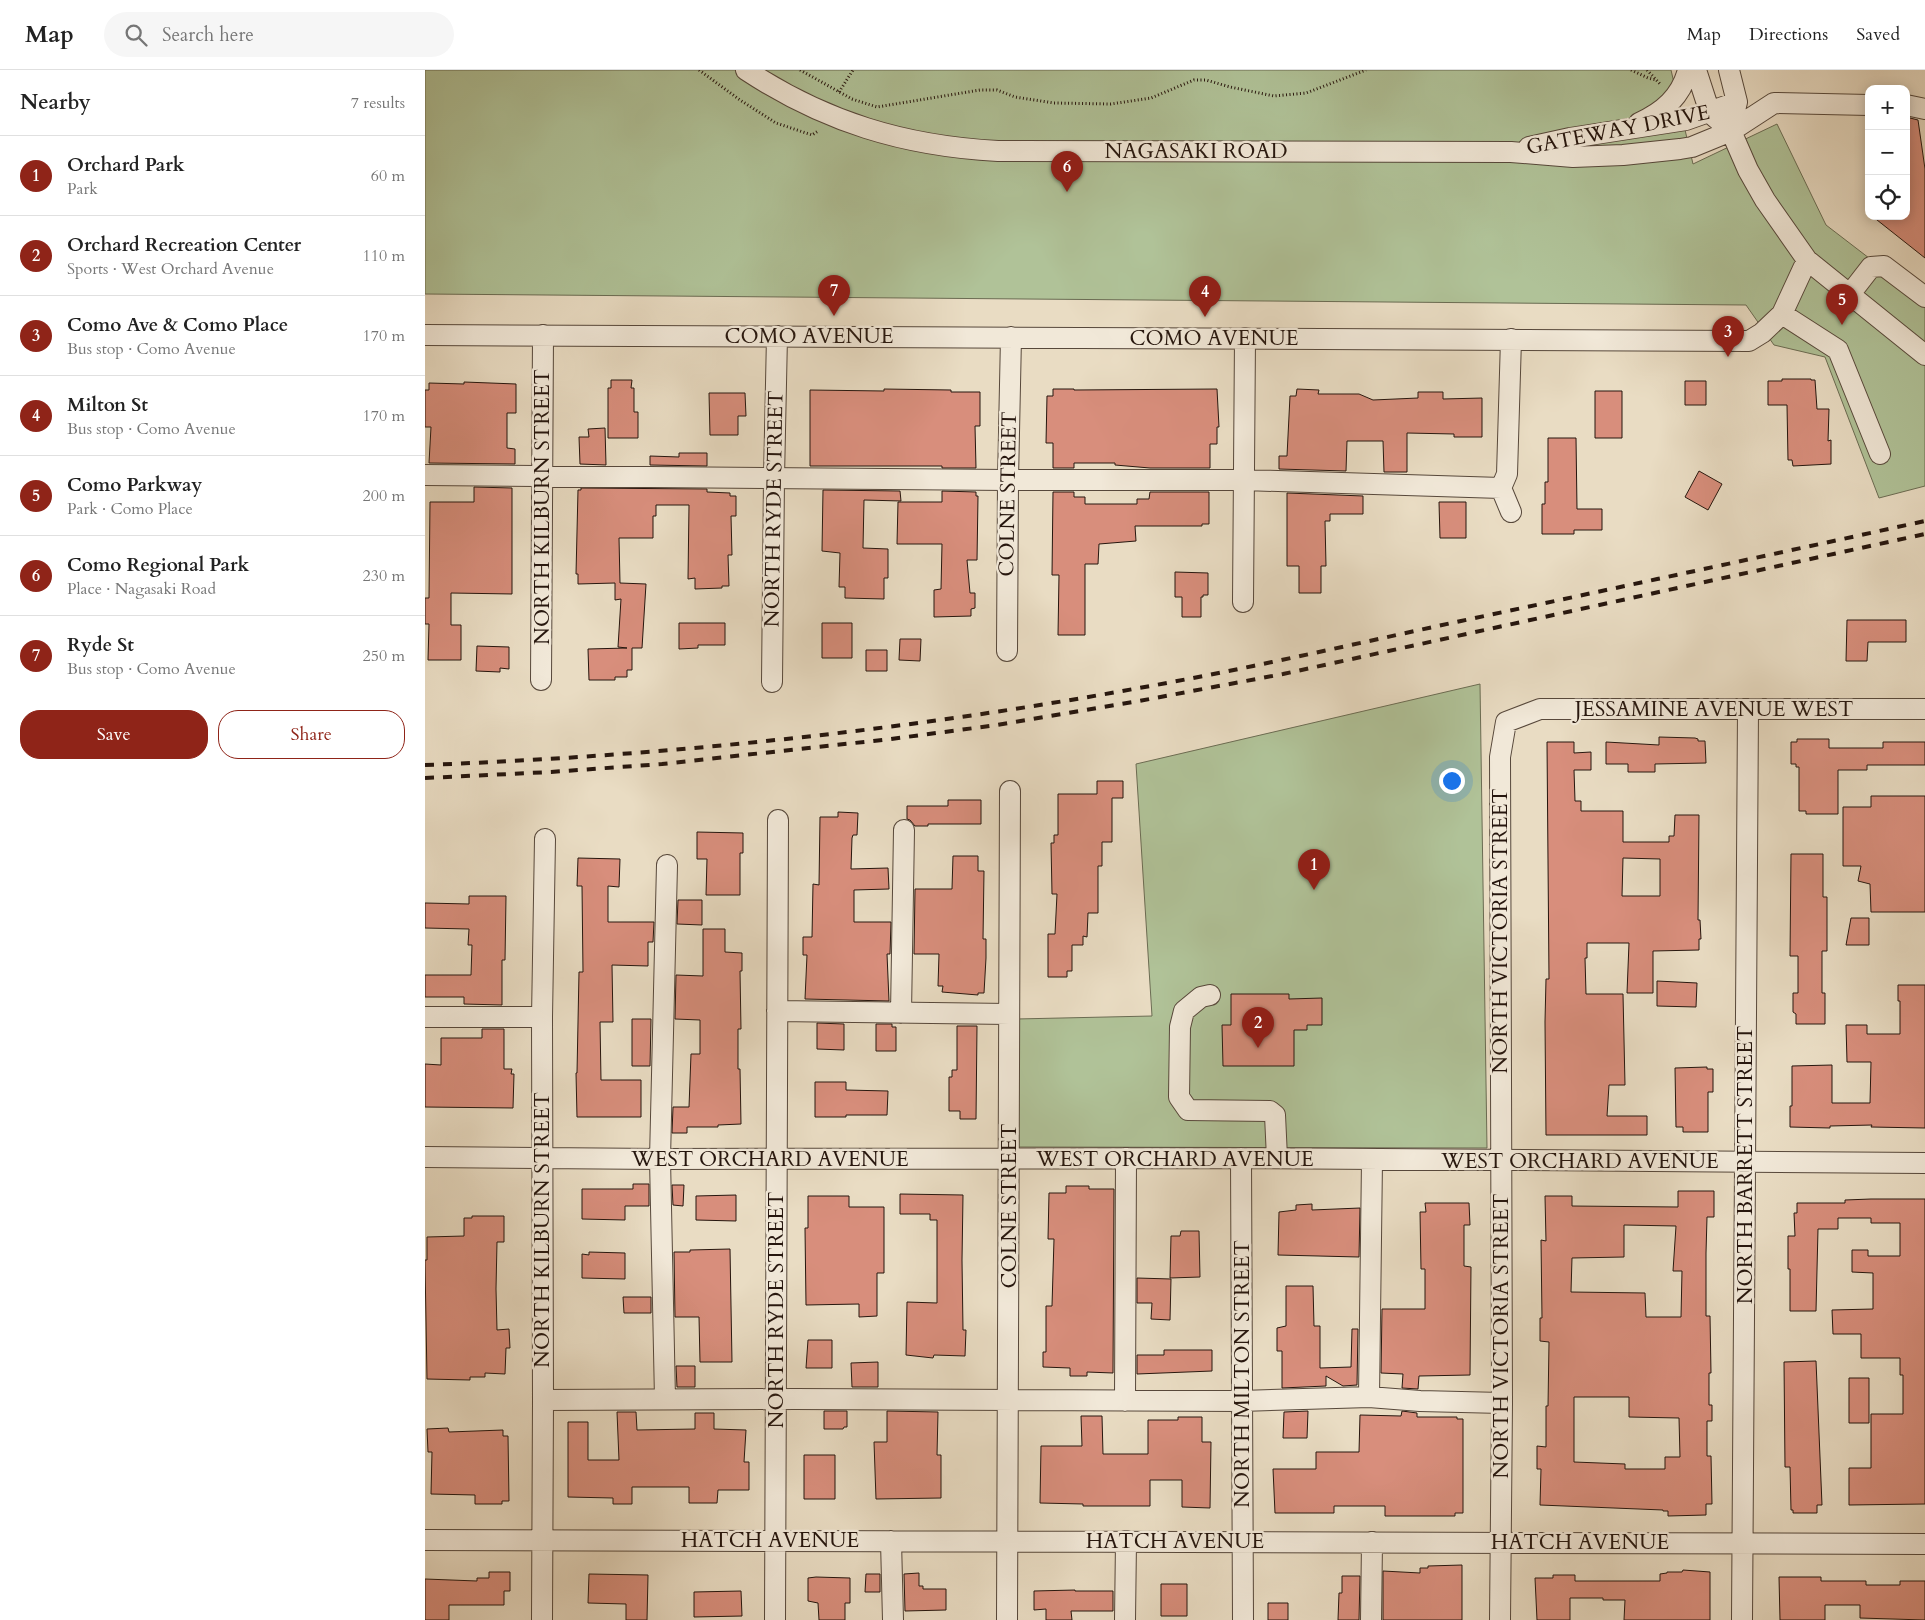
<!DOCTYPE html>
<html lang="en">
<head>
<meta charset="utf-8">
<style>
  :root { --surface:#fff; --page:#f6f6f6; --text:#222; --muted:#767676; --line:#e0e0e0; --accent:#8f2418 }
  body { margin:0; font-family:Cardo,serif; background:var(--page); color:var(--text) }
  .controls { position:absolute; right:15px; top:15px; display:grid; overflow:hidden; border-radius:10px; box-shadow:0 2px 12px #0003 }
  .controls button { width:45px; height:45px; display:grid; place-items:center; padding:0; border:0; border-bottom:1px solid var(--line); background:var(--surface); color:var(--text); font:25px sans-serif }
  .you { position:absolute; left:1026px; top:710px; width:18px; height:18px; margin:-12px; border:4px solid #fff; border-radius:50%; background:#1a73e8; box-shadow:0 0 0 8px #1a73e833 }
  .badge { display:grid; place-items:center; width:32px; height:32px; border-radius:50%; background:var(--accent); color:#fff; font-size:16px; font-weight:700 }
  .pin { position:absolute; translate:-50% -41px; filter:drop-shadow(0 1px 2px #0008) }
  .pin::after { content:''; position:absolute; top:26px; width:18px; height:15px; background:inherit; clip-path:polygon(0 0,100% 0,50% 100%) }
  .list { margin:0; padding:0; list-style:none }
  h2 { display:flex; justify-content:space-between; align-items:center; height:65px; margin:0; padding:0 20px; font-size:21px }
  h2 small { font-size:16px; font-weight:400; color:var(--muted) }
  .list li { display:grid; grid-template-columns:32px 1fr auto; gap:15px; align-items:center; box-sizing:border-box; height:80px; padding:0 20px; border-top:1px solid var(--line) }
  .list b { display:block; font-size:19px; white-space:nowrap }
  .list p { margin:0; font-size:16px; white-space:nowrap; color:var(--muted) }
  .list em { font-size:16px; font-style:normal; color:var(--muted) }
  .actions { display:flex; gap:10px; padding:15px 20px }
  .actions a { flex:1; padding:11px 0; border:1px solid var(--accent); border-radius:20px; text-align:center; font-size:18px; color:var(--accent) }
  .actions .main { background:var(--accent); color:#fff }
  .icon { flex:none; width:28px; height:28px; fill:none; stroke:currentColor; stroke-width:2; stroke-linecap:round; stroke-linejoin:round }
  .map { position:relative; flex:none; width:1500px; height:1550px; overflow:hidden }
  header { display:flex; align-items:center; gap:30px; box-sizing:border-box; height:70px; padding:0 25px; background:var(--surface); border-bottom:1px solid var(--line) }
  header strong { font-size:24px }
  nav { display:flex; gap:28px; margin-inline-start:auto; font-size:18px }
  .search { width:350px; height:45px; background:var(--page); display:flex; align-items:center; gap:12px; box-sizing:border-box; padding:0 18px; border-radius:28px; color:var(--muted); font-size:19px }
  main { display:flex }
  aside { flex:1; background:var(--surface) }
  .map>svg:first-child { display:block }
  .green { fill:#b0c298; stroke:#6b6c53 }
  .building { fill:#d88e7c; stroke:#26160e; fill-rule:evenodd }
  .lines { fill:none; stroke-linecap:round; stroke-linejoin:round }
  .minor-casing { stroke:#57483b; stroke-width:22 }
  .path { stroke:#26160e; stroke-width:3; stroke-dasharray:1 2.5; stroke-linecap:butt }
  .minor { stroke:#f1e8d8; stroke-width:20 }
  .rail { stroke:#26160e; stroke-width:4; stroke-dasharray:9 9; stroke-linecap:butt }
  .labels { text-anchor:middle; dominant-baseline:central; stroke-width:4.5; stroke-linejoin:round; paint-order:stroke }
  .street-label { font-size:21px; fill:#26160e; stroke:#f1e8d8 }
</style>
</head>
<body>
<header>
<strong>Map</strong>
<div class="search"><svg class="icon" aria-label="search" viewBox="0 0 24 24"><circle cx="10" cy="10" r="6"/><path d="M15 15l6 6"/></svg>Search here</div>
<nav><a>Map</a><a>Directions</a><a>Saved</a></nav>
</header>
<main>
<aside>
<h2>Nearby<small>7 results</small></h2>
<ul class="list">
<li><span class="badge">1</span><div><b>Orchard Park</b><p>Park</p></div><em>60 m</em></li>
<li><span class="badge">2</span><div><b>Orchard Recreation Center</b><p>Sports · West Orchard Avenue</p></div><em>110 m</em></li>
<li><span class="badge">3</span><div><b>Como Ave &amp; Como Place</b><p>Bus stop · Como Avenue</p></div><em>170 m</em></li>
<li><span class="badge">4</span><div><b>Milton St</b><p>Bus stop · Como Avenue</p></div><em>170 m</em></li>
<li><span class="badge">5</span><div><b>Como Parkway</b><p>Park · Como Place</p></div><em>200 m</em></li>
<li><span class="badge">6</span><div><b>Como Regional Park</b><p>Place · Nagasaki Road</p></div><em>230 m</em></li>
<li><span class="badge">7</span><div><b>Ryde St</b><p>Bus stop · Como Avenue</p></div><em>250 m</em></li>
</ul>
<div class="actions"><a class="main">Save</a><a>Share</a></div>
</aside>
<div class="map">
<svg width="1500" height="1550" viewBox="0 0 1500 1550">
  <rect width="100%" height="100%" fill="#e9dcc3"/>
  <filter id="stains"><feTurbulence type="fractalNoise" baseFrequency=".004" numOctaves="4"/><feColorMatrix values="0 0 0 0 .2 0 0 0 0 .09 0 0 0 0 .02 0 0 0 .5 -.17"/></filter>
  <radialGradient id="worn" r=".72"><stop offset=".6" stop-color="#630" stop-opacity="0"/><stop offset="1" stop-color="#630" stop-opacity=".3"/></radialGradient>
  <!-- green -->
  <path class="green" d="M0,0H1246L1268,94L1352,54L1401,155L1500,231V416L1454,428L1400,287L1349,275L1321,235L0,224Z
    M1055,614L1062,1078L592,1077L591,949L727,946L711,694Z"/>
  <!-- building -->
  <path class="building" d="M1481,47L1493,50L1500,99V188L1447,146H1481Z
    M1357,309H1386V310H1390L1392,339H1404L1403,371L1406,370V394L1368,396L1367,390H1363L1362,335H1343V311H1357Z
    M186,310H207L206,318H209V342H213V368H183V318H186Z
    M1260,311H1281V335H1260Z
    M39,312L91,314V343H82V378L90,379V394L4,393L6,357H0V320H4V313L39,314Z
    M459,319L526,320V322H555V356H550L551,398H517V396H385V320L459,321Z
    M628,319H649V320L792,319L794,357H792V374H785V398H725L690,395V393H649V398H628V373H621L622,326H628Z
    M872,319L894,320L893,324H934L948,330L993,328V322H1018V329L1057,328V367H1029V364L982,363V402H959L958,371H922L921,401L854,399V386H862L865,326H871Z
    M1170,321H1197V368H1170Z
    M284,323H320L321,346H313V365H285Z
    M180,358L181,395L155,394L154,367H164L163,359Z
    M1123,368H1151L1152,439H1177V460H1149V464H1117V434H1120V412H1123Z
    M254,383H282V396L225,395V386L254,387Z
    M1274,401L1297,414L1283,440L1260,427Z
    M49,417L87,418V524L26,523V555H36V590H3L4,554H0V528H4L5,432H49Z
    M156,418L282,419V422L305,423V426H311V446H306L307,485H303L304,516H297V518L270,519V508L263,509L264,435H231V446H228V468H194L195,513L221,514L217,578H207V600H202V607H190V610H164L163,579L202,578L193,577L196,529L190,530V513L153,514V504H151L153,420H156Z
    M398,420L475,421L476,431L439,430L438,478L463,479V508H459V529L420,528V517H414L415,483L397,481Z
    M517,421L551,422V426H553L552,490H542L545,523H550V538L546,539V546L509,547V520L516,519L517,474H472L473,432H517Z
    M628,422H649V427H660V434H712V429H724L725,422H784V454H777V456H710L711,471L674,474L673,494H660V565H633L634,505H627Z
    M862,423L938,426V444H905V451H900L901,496H896V523H874V496H862Z
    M1014,432H1041V468H1015Z
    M750,502L783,503V525H778V527H776V547H757V527H750Z
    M1422,550H1481V572H1443L1442,591H1421Z
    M254,553H300V575H273V578L254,579Z
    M397,553H427V588H397Z
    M475,569H496L495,591L474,590Z
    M52,576L84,577V599L75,598V602L51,601Z
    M441,580H462V601H441Z
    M1234,667L1270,668L1273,669V671H1280L1281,693L1230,694V702H1203V694H1181V672L1234,675Z
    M1372,669H1404V678H1458V672H1500V695H1442V700H1413V744H1381V741H1374V697H1371V694H1366V672H1372Z
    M1122,672H1149V683L1166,682V700H1149L1150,731H1156V741H1198V772H1244V766H1249L1250,745H1274L1273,850H1275L1276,869H1274V880L1228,881V923H1202L1204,873H1162V888H1160L1161,924H1198L1200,1015H1184L1182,1046H1222V1065H1121L1120,952L1121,909H1124ZM1198,788L1235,789V826H1197Z
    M672,711H698V728H687V772H677V796H673V843H663L662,867L658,866V875H647V901H642V907H623V864H630L632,824H627L626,773H629V765H633V724H672Z
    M1446,726H1500V842H1446L1445,814L1433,811L1436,796H1418V737H1446Z
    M523,730H556V754H503V756H490L485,750L482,749V736H523Z
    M413,742L433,743L432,765H428L427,768L426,799L463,798L464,819L429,820V852H466L465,884H462L464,931L380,929L382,885H378V867H387L388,814L394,815L395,747H413Z
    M272,762L318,763V783H315V825H281L282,789H272Z
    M1366,784H1398V827H1402V881H1397V923H1400V954H1371V944L1368,942V923H1373V886H1365Z
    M528,786H553V801H559L558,869H561V888L559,923H553V925L517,922L518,916H513L514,884H489L490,819H527Z
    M153,788L195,789L194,817L183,816V852H229L228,872H223V896L187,895L188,952H175L176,1010H216V1047H152L151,1003H152L154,902H158L157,816H152Z
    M44,826H81L80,890H77V935L39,934V927H0V905H46L47,875H43L44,859L0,858V833L44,834Z
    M253,830H277V855L252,854Z
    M1426,848H1444V875H1421Z
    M278,859H300V882L317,883V901H315L316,959H313V999H315L316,1054L293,1055V1057H262V1063H247L248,1037H264L266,984H275V950L250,949L251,905L278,906Z
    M1232,911L1272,913L1271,937L1232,936Z
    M1473,915H1500V1058L1446,1057L1447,1055L1405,1056V1058L1365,1057V1036H1367V996L1407,995V1033H1445L1446,992H1422L1421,955H1442V964H1475V931H1473Z
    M806,924H864V929L897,928V955H882V960H869V996H798L797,955H806Z
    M207,949H226L225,996H207Z
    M392,953L419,954V980L392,979Z
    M451,954H467V957H471V981H451Z
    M532,956H552L551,1049H535V1041H524V1007H527V1000H532Z
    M57,959H79V999H87L86,1004H89L88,1038L0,1037V994L16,995V968H57Z
    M1282,997V999H1288V1022H1283V1062H1258V1057H1251L1250,998Z
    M390,1012H421V1020L463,1021L462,1045H421V1047H390Z
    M208,1114H224V1136H200V1150L157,1149V1119H208Z
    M247,1115H259L258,1136L248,1135Z
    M641,1116H664V1119H689L688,1303L662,1302V1306H645V1298L618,1297V1282H621V1236H627L629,1169H623L624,1123H641Z
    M1253,1121H1289V1147H1282L1281,1183V1246H1285L1286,1303H1284V1335H1287V1351H1282V1386H1286L1287,1434H1281V1445L1243,1446V1441H1238V1440L1115,1435L1116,1399H1112V1376L1121,1377V1336H1123L1124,1272L1115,1271V1248H1117L1116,1170L1121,1171L1120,1126H1147V1136L1253,1137ZM1199,1155L1251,1156L1248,1201H1257L1256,1247H1221L1220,1223L1146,1222L1147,1188L1199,1187ZM1149,1327H1204V1347L1254,1348L1255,1387H1240V1399H1200V1394L1149,1392Z
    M475,1124L538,1125L537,1190L538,1260H541L540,1286L509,1285L508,1288L481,1285L482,1232L512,1233V1150H505V1144H475Z
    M311,1125V1151L271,1150V1126Z
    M383,1126H424V1137H459V1203H452V1246L434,1247V1234L381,1235L380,1158H383Z
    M1446,1129H1500V1434L1424,1435V1398H1446V1344H1478V1305H1475V1288H1436V1264H1408L1407,1240L1448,1239V1203L1427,1202V1180H1443V1186H1475V1153H1446V1148H1413V1159H1393L1391,1241H1365V1199H1363V1166H1370L1369,1143H1372V1133H1420V1130Z
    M1000,1133H1044L1045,1155H1039V1196L1046,1197L1045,1305L994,1306L993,1319L977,1318L978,1304L956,1303L957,1239H1000V1199H996L995,1142H1001Z
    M887,1134V1140L935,1138L934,1187L853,1185L854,1142L871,1140V1135Z
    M47,1146H79V1172H72L71,1219L72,1260L84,1259L85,1278H81L80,1304L60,1303V1307H45V1310L2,1309L0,1193V1190H2V1167L39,1166V1148H47Z
    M756,1161H774L775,1207L745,1208L746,1166H755Z
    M305,1179L307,1292H275L274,1247H250L249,1182H265V1180Z
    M164,1182L200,1183V1209L157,1208V1184L164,1185Z
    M712,1208L746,1209L745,1250L726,1249L727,1233H712Z
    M861,1216H888L889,1256H895V1298L926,1297L927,1259H933L932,1315L918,1316L901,1306V1316L857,1318V1281H852V1258L861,1256Z
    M198,1227H226V1243H199Z
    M383,1270H407V1298H381Z
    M739,1280H787V1301L712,1304V1285H739Z
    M1391,1291L1397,1435H1392V1443H1368V1440H1366L1365,1397H1360L1359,1292Z
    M453,1292V1317H427L426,1293Z
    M251,1296H270V1317H252Z
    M1424,1308H1444V1353H1424Z
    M399,1341H422V1357H419L418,1359H399Z
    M462,1341L513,1342L512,1385H516V1428L451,1429L449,1372H462Z
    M883,1341L882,1368H858L859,1342Z
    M977,1341L992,1343V1347H1032V1349H1038V1443H1030V1446H960V1436H909V1443H850L848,1399H891V1382H934L935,1345L976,1346Z
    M192,1342H211L212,1360L270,1359V1343H289V1359L321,1360L319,1392H324V1420H293L292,1433H264V1417H207V1434H188V1428L143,1427V1352H163V1390H194Z
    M656,1346H677L678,1384H723V1350H753V1347H777V1372H786L785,1438L757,1437V1410H725V1436H658V1434L615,1433L616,1376H657Z
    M23,1358L24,1362L78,1360V1366H83L84,1431H77V1434H50V1425L6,1424L7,1382H3L2,1359Z
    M379,1385H410V1429H379Z
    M1037,1495V1550H958V1501L995,1503V1498H1003V1496Z
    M1258,1500L1285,1502V1550H1199L1200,1530H1178V1528H1145V1550H1112L1110,1508H1128V1505H1150V1511H1235V1504L1242,1503V1502H1257Z
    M64,1502H85V1521H79V1535H24V1550H0V1509L52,1511V1508H64Z
    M494,1503V1516H498V1519H521V1540L480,1541L479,1504Z
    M164,1504L223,1505L222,1550H201V1534L163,1533Z
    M441,1504H455V1522H440Z
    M917,1506H935L934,1550H913L914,1523H917Z
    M391,1507L425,1508V1533H420V1550H394L393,1533L383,1531V1508Z
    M1354,1507H1396V1511H1441V1515H1475V1511H1500V1550L1435,1548V1535H1400V1550H1355Z
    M736,1514H762V1546H736Z
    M650,1520V1521H688V1541H646L647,1550H621V1539L609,1540V1521Z
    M316,1521L317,1546L269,1547V1522Z
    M843,1533H863V1550H843Z"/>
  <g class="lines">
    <defs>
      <path id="minor" d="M321,0C400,52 479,76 573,81L1086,82L1148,87L1198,85L1255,79L1267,77L1306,61L1349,33L1444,35
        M1271,0L1285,43L1306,61L1323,100L1340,130L1382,190L1500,285
        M1304,0L1312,32L1309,44
        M1481,35L1500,39
        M1214,53C1238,42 1256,27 1263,0
        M1104,77L1145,68L1261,50L1312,32
        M1425,224L1446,197L1459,196L1500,227
        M1357,244L1413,280L1455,384
        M0,265L1324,271L1337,263L1357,244L1382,190
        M0,405L583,410H819L1076,418
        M1086,442L1076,418L1082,404L1086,269
        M818,532L820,268
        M582,581L583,410L586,267
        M116,610L118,265
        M347,612L349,408L352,266
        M785,925L776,927L759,941L755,957L754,1027L763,1040L845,1041L850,1045L852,1088
        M352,941L584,944
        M476,943L479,760
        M0,947H117
        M0,1087L235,1089L816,1088L1500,1093
        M816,1088L818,1550
        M944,1327L947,1090
        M240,1329L235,1089L242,795
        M118,1330L369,1329L816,1331L944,1327L995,1331L1077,1333
        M700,1331L701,1088
        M0,1470L1500,1474
        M466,1471L468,1550
        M117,1550L118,1330L117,947L120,769
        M350,1550L353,750
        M582,1550L585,721
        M700,1550L701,1471
        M946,1550L947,1472
        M1075,1550L1077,1333L1075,687L1081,652L1115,639H1500
        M1317,1550L1323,640"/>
    </defs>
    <!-- minor casing -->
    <use href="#minor" class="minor-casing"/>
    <!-- path -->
    <path class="path" d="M274,0L315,30L351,53L387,65L393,61
      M375,0L427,29L452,37L555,20H572L590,27L629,33L686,34L726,28L769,10H781L805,17L849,26L881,23L941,0
      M1206,0L1223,8L1231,10
      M1222,0L1236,15
      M414,22L428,0"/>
    <!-- minor -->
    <use href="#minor" class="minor"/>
    <!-- rail -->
    <path class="rail" d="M0,695C239,686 478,661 714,618C822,599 929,574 1036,551C1191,518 1345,485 1500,451
      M0,708L126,702L237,694L466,669L572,655L714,631L858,604L1500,464"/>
  </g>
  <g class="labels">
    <!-- street labels -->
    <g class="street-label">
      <text transform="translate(1193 60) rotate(-11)">GATEWAY DRIVE</text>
      <text x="771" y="81">NAGASAKI ROAD</text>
      <text x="384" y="266">COMO AVENUE</text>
      <text x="789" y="268">COMO AVENUE</text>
      <text transform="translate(583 424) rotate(-89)">COLNE STREET</text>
      <text transform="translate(117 437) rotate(-90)">NORTH KILBURN STREET</text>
      <text transform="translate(349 439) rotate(-89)">NORTH RYDE STREET</text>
      <text x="1289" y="639">JESSAMINE AVENUE WEST</text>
      <text transform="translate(1075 861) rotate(-90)">NORTH VICTORIA STREET</text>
      <text x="345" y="1089">WEST ORCHARD AVENUE</text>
      <text x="750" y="1089">WEST ORCHARD AVENUE</text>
      <text x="1155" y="1091">WEST ORCHARD AVENUE</text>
      <text transform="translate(1320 1095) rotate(-90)">NORTH BARRETT STREET</text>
      <text transform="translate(584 1136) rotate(-90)">COLNE STREET</text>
      <text transform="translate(117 1160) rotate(-90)">NORTH KILBURN STREET</text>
      <text transform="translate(351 1240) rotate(-90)">NORTH RYDE STREET</text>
      <text transform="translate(1076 1266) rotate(-90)">NORTH VICTORIA STREET</text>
      <text transform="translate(817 1304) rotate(-90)">NORTH MILTON STREET</text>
      <text x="345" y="1470">HATCH AVENUE</text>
      <text x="750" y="1471">HATCH AVENUE</text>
      <text x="1155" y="1472">HATCH AVENUE</text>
    </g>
  </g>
  <rect width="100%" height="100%" filter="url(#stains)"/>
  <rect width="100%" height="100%" fill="url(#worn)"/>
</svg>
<div class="controls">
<button>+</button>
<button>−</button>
<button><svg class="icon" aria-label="locate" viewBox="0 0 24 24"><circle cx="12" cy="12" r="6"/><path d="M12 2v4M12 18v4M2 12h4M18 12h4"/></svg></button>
</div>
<div class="you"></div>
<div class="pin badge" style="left:889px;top:820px">1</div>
<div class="pin badge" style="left:833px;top:978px">2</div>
<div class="pin badge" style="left:1303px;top:287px">3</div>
<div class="pin badge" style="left:780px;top:247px">4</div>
<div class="pin badge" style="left:1417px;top:255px">5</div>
<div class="pin badge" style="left:642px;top:122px">6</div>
<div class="pin badge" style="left:409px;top:246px">7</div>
</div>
</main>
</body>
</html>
